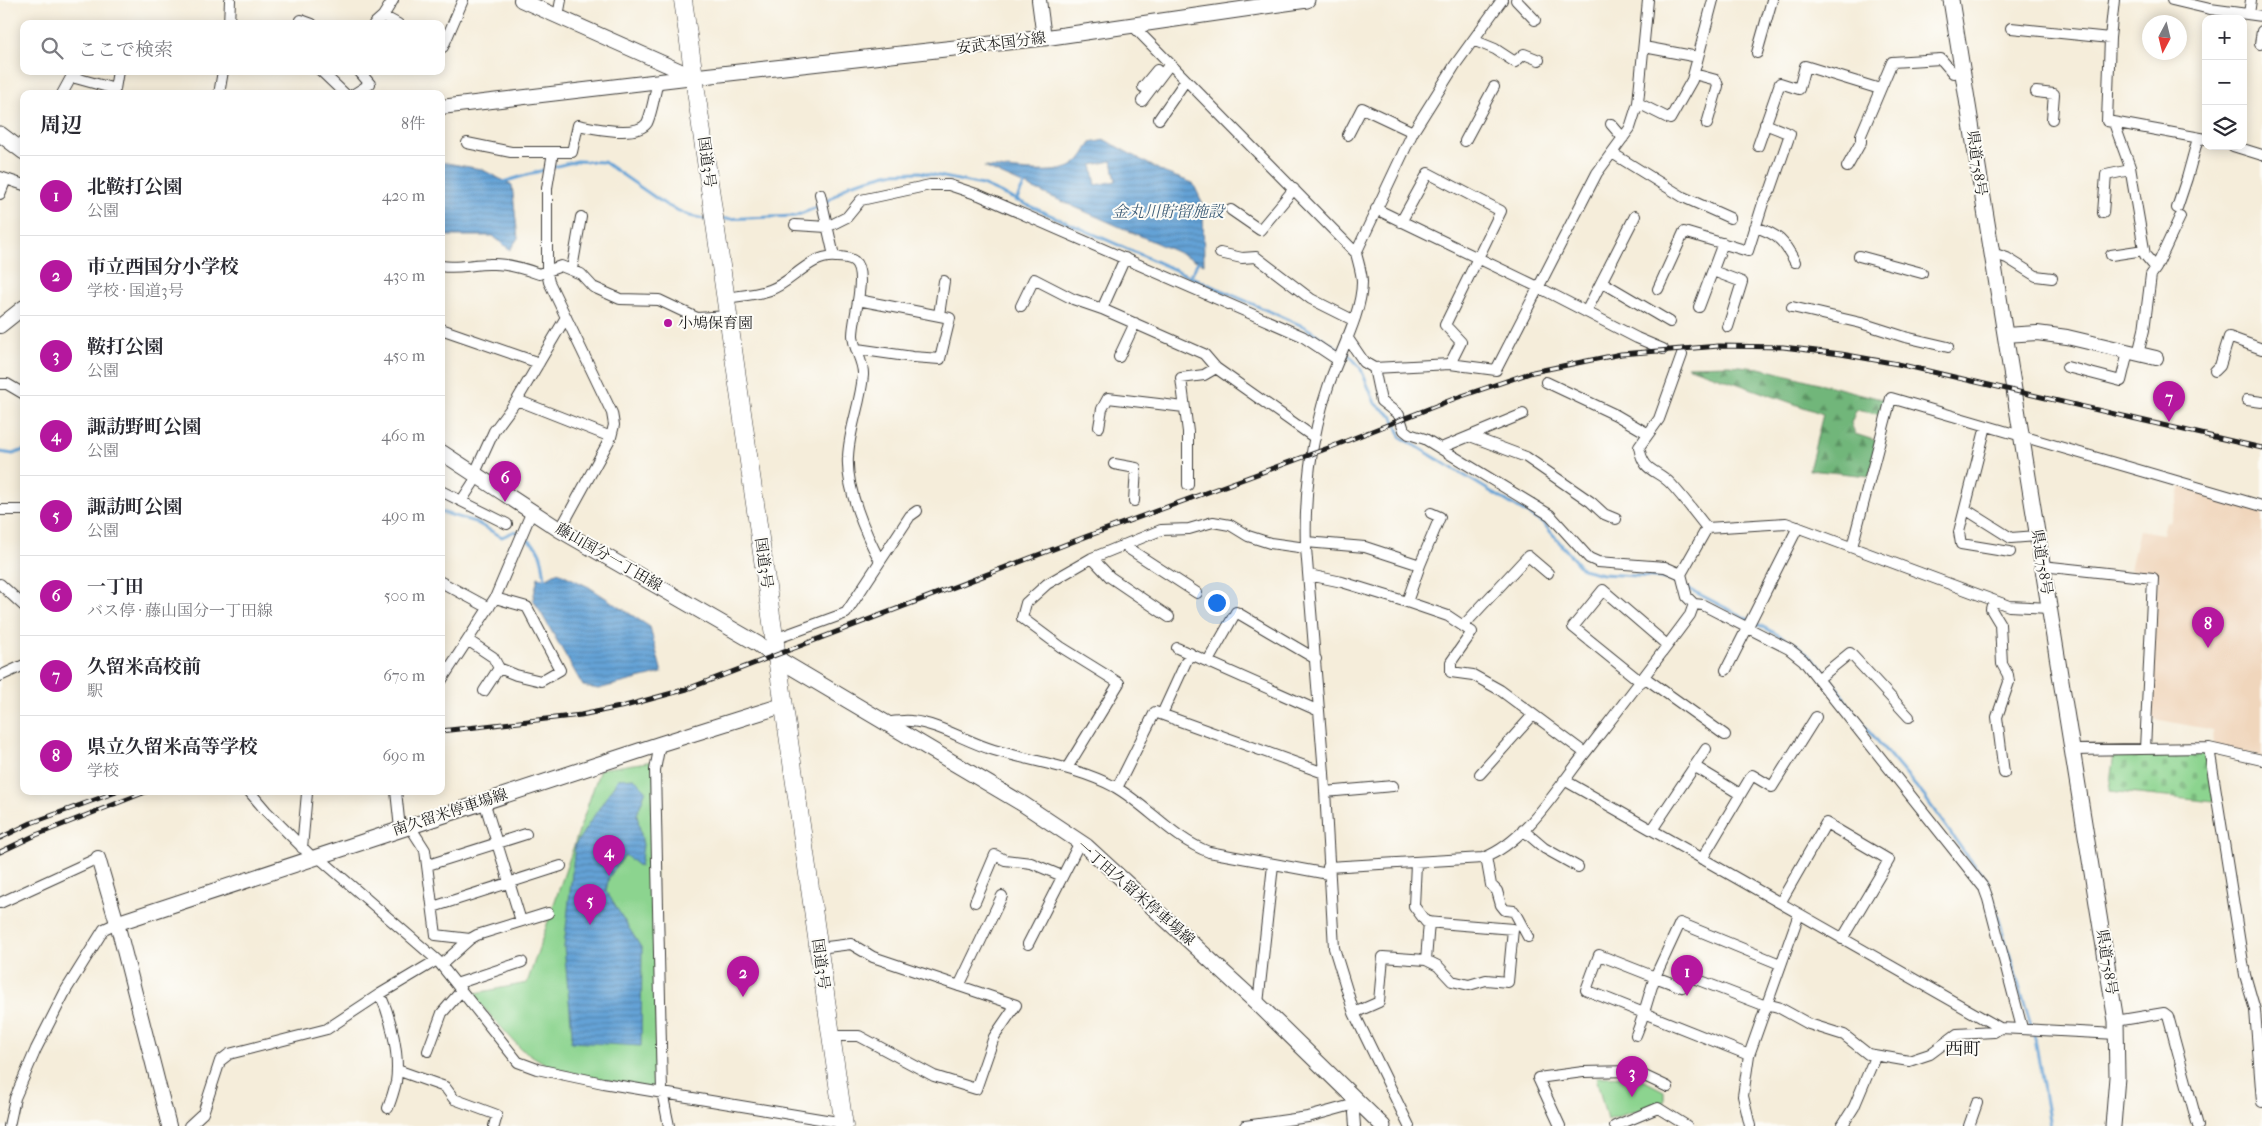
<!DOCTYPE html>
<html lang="ja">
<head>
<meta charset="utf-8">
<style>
  :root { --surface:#fff; --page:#f7f7f7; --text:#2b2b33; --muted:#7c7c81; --line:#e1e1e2; --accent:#b5179e }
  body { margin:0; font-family:"IM FELL French Canon","Noto Serif JP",serif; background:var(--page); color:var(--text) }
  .controls { position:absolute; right:15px; top:15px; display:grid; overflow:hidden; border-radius:10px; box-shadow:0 2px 12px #0003 }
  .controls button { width:45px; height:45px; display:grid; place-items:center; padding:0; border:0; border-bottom:1px solid var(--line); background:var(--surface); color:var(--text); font:25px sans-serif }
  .compass { position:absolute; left:2142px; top:15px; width:45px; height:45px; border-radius:50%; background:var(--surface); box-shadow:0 2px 12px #0003; rotate:187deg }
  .you { position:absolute; left:1216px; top:602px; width:18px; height:18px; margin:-12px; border:4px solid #fff; border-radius:50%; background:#1a73e8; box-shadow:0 0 0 8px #1a73e833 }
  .badge { display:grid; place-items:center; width:32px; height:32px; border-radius:50%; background:var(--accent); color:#fff; font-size:16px; font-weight:700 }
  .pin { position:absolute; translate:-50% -41px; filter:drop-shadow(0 1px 2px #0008) }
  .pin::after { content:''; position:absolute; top:26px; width:18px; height:15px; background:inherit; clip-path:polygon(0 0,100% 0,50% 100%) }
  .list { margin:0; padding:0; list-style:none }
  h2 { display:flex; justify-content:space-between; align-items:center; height:65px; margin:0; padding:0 20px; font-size:21px }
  h2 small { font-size:16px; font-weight:400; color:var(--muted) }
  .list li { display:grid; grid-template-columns:32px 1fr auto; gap:15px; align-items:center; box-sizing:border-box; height:80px; padding:0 20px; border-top:1px solid var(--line) }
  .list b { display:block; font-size:19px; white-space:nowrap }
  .list p { margin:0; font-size:16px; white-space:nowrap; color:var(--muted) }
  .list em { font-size:16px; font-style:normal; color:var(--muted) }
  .icon { flex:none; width:28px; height:28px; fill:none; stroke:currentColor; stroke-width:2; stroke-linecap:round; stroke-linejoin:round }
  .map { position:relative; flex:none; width:2262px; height:1126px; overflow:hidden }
  .search { position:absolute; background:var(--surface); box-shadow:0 2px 12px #0003; left:20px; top:20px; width:425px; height:55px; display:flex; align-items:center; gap:12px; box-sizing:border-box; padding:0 18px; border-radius:10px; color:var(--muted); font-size:19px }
  .panel { position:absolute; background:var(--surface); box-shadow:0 2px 12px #0003; left:20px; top:90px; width:425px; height:705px; border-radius:10px }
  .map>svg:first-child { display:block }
  .built { fill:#f0d6bc }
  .green { fill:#8cd48f; stroke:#547856 }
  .forest { fill:url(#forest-firs); stroke:#46694b }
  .cemetery { fill:url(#cemetery-stones); stroke:#547856 }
  .water { fill:url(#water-rules); stroke:#405f79; fill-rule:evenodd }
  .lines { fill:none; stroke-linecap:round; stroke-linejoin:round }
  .stream { stroke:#64a2d6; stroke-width:3 }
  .minor-casing { stroke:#3d3b38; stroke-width:12 }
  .tertiary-casing { stroke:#3d3b38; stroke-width:16 }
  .secondary-casing { stroke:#3d3b38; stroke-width:17 }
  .trunk-casing { stroke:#3d3b38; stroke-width:19 }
  .minor { stroke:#fff; stroke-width:10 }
  .tertiary { stroke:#fff; stroke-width:14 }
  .secondary { stroke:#fff; stroke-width:15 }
  .trunk { stroke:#fff; stroke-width:18 }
  .rail-casing { stroke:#1c1c1c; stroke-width:5 }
  .rail { stroke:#fdfcf7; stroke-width:3; stroke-dasharray:9; stroke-linecap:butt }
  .poi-dot { fill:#b5179e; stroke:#fdfcf7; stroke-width:2 }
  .labels { text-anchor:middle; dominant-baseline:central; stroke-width:4; stroke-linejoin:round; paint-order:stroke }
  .street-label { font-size:15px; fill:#1c1c1c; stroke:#fdfcf7 }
  .poi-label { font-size:15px; fill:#1c1c1c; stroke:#fdfcf7; text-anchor:start }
  .water-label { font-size:16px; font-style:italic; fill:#405f79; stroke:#fdfcf7 }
  .quarter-label { font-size:18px; fill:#1c1c1c; stroke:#fdfcf7 }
</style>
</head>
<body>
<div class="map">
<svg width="2262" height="1126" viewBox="0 0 2262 1126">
  <defs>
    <pattern id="forest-firs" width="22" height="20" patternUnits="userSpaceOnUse" patternTransform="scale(1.25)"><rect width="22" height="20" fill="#71b67a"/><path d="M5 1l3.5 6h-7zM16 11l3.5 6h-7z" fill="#5c9363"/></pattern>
    <pattern id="cemetery-stones" width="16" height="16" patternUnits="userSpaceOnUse" patternTransform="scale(1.25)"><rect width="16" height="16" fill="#8cd48f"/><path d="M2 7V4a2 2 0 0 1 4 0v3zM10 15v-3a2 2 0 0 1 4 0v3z" fill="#78b57b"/></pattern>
    <pattern id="water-rules" width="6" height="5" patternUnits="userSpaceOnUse" patternTransform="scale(1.25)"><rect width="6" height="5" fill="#64a2d6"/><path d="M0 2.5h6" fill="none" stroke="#5283ad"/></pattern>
  </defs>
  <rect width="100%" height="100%" fill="#fdfcf7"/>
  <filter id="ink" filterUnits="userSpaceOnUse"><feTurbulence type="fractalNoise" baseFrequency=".02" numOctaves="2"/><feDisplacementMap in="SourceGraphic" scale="10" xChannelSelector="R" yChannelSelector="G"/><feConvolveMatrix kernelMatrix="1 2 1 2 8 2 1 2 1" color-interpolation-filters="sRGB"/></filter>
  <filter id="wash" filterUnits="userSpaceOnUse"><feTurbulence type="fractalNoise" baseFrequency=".0096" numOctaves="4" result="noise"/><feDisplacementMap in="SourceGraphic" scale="20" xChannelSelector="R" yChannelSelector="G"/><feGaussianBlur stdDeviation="1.12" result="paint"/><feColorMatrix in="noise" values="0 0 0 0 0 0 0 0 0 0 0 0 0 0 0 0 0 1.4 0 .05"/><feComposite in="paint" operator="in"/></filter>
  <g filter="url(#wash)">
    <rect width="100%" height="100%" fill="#f5edda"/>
    <!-- built -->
    <path class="built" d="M2181,486L2262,513V757L2214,746L2213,730L2150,718L2158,577L2130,570L2139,530L2163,534L2166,522L2170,523Z"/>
    <!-- green -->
    <path class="green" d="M654,761L657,1092L552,1068L521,1049L471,994L527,983L600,769Z
      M1635,1076L1664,1091V1102L1607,1120L1596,1077Z"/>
    <!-- forest -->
    <path class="forest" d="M1730,365L1760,368L1893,402L1888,416L1856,410L1851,423L1855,434L1880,442L1869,476L1809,470L1823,414L1687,366Z"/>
    <!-- cemetery -->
    <path class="cemetery" d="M2114,753H2204L2214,802L2109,791Z"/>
    <!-- water -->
    <path class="water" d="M1105,140L1165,173L1193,183L1203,204L1204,264L984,167C1007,168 1049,176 1070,167C1080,162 1085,153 1090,143ZM1112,161L1116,181L1096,185L1092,165Z
      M441,162L481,169L512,185L518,238L510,250L493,236H441Z
      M558,572L589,587L650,627L662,673L598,689L583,686L533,599L538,577L545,579Z
      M634,778L646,790L637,814L643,845L640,867L625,855L609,877L606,891L642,949L641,1046L571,1042L572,1033L564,947L575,845L618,779Z"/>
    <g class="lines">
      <!-- stream -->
      <path class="stream" d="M553,167L577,161L604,162L666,205L690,216L709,220
        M503,182L547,169
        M1016,201L1024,185
        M825,203L850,184L890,173L920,172L982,185L1305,327L1350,356L1360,367L1375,403L1393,417L1401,437L1544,524L1582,569L1602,574L1656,577L1670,580L1681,585
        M721,219L795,216L820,206
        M1190,277L1198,262
        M0,452L13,454L24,450
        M441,512L475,522L502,537L515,531C541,547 541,550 545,579
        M1687,588L1796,644L1819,665L1841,693L1853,712L1924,796L1964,852L1987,880L2035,1039L2050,1126"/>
    </g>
  </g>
  <g filter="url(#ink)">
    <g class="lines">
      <defs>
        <path id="minor" d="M1516,0L1535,20
          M2114,0L2110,38L2107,121L2206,139
          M2172,0L2210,9L2262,16
          M2249,14L2251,0
          M383,16L398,24
          M558,16L561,0
          M229,24L230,0
          M299,24L301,20L312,24
          M374,24L383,16L393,0
          M1132,25L1356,253C1358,262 1362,273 1362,282C1362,314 1338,356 1328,387C1311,437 1304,495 1306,548L1324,773L1334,948L1354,1013L1409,1126
          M2011,28L2110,38
          M1473,40L1495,49L1515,62L1524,54L1539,60
          M2260,44L2262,31
          M441,47H443L463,0
          M1644,47L1698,57
          M1757,53L1772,0
          M321,71L345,94
          M1694,74L1716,80L1718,86L1707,124
          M72,77L115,89L118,71
          M1143,87L1157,70
          M2036,92L2054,94L2052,119
          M62,94L74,72
          M219,94L223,71
          M354,94L370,84L359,71
          M1142,101L1170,64
          M1638,103L1670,119L1692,80L1713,0
          M1159,119L1186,80
          M2114,123L2130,167L2145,255L2156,268L2151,275L2144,330L2138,354
          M1611,124L1623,138
          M1348,135L1362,108L1413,132
          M1465,141L1494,87
          M467,143L511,152H572L578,125C593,128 637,138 647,123C652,113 655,92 658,81
          M1758,146L1780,83L1799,89L1805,66L1880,89
          M2233,146L2262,155
          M553,152L547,188V273L549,282L612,413L614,425L611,437L560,530
          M1612,153L1683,197L1730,218
          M1847,167L1861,142V135L1892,62L1941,59L1953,73L1963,72
          M0,177L24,185
          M0,194L6,179
          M820,194L834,256
          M2177,208L2187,178L2198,138
          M1376,209L1538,287L1637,338L1663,349
          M1231,210L1260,230L1294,189
          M2103,213L2106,175L2130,170
          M1401,222L1428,173L1501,211L1445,325L1461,342L1450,364
          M795,225L827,227L847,217L861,200L930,185H949L979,195L1302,336L1338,360
          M1755,227C1778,234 1784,241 1795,262
          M1220,253L1242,258L1256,257L1311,299L1353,320
          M1356,253L1413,132L1455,65L1502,0
          M1992,253L2007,258L2036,276L2052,278
          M2111,255L2144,250
          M1859,256L1922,273
          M1125,258L1102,309L1204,354L1216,368
          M441,266C457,269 473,264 489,264C506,263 523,268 539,274L561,266L581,274L593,287L620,299L659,300L697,318L728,316
          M2156,268L2180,217
          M572,269L581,217
          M1713,271L1742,282L1728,327
          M1602,282L1670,322
          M1658,289L1684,232L1748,251L1764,200L1771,189L1790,134L1765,124
          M725,298C740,296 756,295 770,290C793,282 810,254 836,257C841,257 850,258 854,261C868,272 853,318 853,335C853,348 864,362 863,375C861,403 849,429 848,457C846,489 865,533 880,561
          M1021,306L1034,279L1073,299L1102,309
          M1699,307L1723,243
          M1792,307L1861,323L1905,337L1948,347
          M1586,312L1635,216
          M939,315L944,281
          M441,329L539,363
          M1347,337L1364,362L1374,368L1381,401L1399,415L1404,430L1409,434L1425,439L1550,515L1589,558L1598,562L1665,567L1681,574
          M857,349L913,357L940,359L950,318L858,300
          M1682,355L1659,419L1639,447C1644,474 1656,468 1671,484C1684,498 1695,513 1707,528
          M1119,357L1135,323
          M2067,367L2121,381L2128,352
          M1374,368L1450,364L1496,370L1597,173L1630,128L1638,103L1648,0
          M2215,371L2220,366L2229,337L2262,349
          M1546,382L1616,415L1647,433
          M0,384H7L24,394
          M517,400L611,437
          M2247,400L2262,402
          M1986,426L1959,532L1961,544L2010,552
          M1099,427L1102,409L1108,398L1184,407
          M1470,436L1526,457L1591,502L1604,514L1616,519
          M1441,448L1523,414
          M1114,464L1136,468L1134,501
          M474,475L494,431L517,400L566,317
          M1188,485V432L1181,378L1204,375L1216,368L1315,438
          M441,491L507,524
          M462,500L477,477
          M1965,509L2011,538L2037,536
          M0,510H24
          M1707,528L1786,523L2009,606L2049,608
          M1306,542L1365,547L1420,565L1407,602L1448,616L1472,632L1451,662V672L1473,675L1500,690L1585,753
          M1123,545L1197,593
          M1852,547L1891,398L2262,506
          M1092,558L1110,577L1169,617
          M1420,565L1440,517L1431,513
          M2042,566L2153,578L2145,749
          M1309,575L1342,582L1407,602
          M441,582L489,608
          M0,584L24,606
          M1993,601L1991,609L2000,624L2002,664L2008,675L2009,682L1997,717L2004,773
          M1694,604L1703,605L1789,649L1803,660L1984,888L1988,899L2022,1028
          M1463,626L1528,556L1548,573
          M775,639L846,613L910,516L917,511
          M469,641L493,657L499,668L516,675L541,681L560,670L527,607L495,598
          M1177,648L1319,711
          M1208,661L1236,612L1316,659
          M1726,670L1798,527
          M0,676L24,665
          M1644,677L1725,735
          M1818,679L1850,653L1909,717
          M441,681L495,598L532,511
          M1641,682L1573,627L1603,590L1667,645
          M484,691L499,668
          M1162,714L1190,653
          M885,723C893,722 903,720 911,721C941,724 966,742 994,750C1035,762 1077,767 1115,787C1148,806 1172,838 1209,852L1328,874
          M660,744L655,770L662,1092L669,1126
          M2209,748L2245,975L2255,1010L2262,1102
          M2072,750L2209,748L2262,760
          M1694,766L1740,794
          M1067,768L1119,683L1061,647L1022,618L1026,603L1047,584L1092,558L1161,530L1189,529L1213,522L1230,525L1248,536L1270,543L1306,548
          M1480,774L1533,715
          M1564,780L2000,1028L2117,1034
          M1117,788L1155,712L1324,773
          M249,791L266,811L312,857
          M396,791L400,829
          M1325,792L1393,786
          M484,801L521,921
          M409,825L425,850L436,935L470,939
          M1523,830L1544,848L1578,867
          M1652,830L1706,749
          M302,848L307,793
          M317,856L437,960L518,1062L537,1069L603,1083L844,1123
          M1486,857L1491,885L1497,891L1501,905L1505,910L1514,911L1528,937
          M1702,859L1752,775L1772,787L1816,717
          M428,865L526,834
          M1328,867L1483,858C1526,842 1558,787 1586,752C1621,707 1656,661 1690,615L1694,604L1687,597L1681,574L1707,528
          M975,902L995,855L1005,860L1031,863L1062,876
          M0,903L98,858
          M1780,903L1826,823L1889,860L1842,939
          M433,907L561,866
          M1028,944L1080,842
          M819,948L851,944L873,957L1016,1005L994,1037L976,1089L934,1076L859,1036H831
          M1426,960L1429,922
          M441,965L470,939L477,935L548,913
          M456,984L522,962
          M959,986L1002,896
          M380,994C391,1018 400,1055 396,1082C394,1091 391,1100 388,1108
          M1258,1004L1273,865
          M1766,1004L1778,1007L1809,1024L1844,1035L1868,1054L1909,1061L1930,1054L1957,1034L1994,1032L2000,1028
          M1766,1006L1688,976L1682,987L1655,977L1680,923L1780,964
          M1354,1013L1379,1002L1383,957L1426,960L1438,966L1452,981L1469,985L1486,980L1508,982L1513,929L1426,922L1414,906L1416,863
          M2116,1021L2164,1013L2168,1016L2198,1126
          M1636,1035C1644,1016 1648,997 1655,977L1599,955L1586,990L1749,1055
          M428,1051L442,1013L461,991
          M397,1070L445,1087L454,1099L497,1115L494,1126
          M9,1126L15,1098L36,1049L66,990L104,929L117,923
          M189,1126L203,1113L220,1061L229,1054L327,1029L380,994L437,960
          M1245,1126L1308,1117L1359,1103
          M1355,1126L1354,1113L1359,1103
          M1560,1126L1538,1078L1583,1072L1634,1071L1668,1087
          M1615,1126L1658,1108L1687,1126
          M1750,1126L1743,1096L1749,1055L1799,914
          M1842,1126L1854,1107L1875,1057
          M1969,1126L1977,1103"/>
        <path id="tertiary" d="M521,0L694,77
          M1039,0L1044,38
          M441,107L694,77
          M0,326L24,307
          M2005,335L2037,333L2067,337L2156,358
          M98,858L117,923L169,1126"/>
        <path id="secondary" d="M1951,0L2116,1021L2117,1077L2113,1126
          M694,77L1044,38L1307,0
          M0,134L24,152
          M441,452L560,530L758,644L778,659L1023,804L1086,846L1258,1004L1383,1126
          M117,923L660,744L784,705"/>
        <path id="trunk" d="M683,0L844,1126"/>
      </defs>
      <!-- minor casing -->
      <use href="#minor" class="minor-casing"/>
      <!-- tertiary casing -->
      <use href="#tertiary" class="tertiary-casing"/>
      <!-- secondary casing -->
      <use href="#secondary" class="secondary-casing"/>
      <!-- trunk casing -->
      <use href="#trunk" class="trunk-casing"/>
      <!-- minor -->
      <use href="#minor" class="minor"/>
      <!-- tertiary -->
      <use href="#tertiary" class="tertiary"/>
      <!-- secondary -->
      <use href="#secondary" class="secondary"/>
      <!-- trunk -->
      <use href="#trunk" class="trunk"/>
      <defs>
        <path id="rail" d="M441,731L581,715L625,706L687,689L1085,537L1331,447L1456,398L1533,372L1621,354L1719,346L1783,347L1841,354L1898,364L2262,448
          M0,838L31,823L119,791
          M0,852L36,835L148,791"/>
      </defs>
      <!-- rail casing -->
      <use href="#rail" class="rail-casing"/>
      <!-- rail -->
      <use href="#rail" class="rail"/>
    </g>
  </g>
  <!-- markers -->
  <circle class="poi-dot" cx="668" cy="323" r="5"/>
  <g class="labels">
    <!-- street labels -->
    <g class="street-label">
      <text transform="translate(1001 43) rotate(-7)">安武本国分線</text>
      <text transform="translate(707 162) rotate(82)">国道3号</text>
      <text transform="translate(1977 163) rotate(82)">県道758号</text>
      <text transform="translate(609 557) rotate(30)">藤山国分一丁田線</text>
      <text transform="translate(2042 562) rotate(81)">県道758号</text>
      <text transform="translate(764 563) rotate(82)">国道3号</text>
      <text transform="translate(450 812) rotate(-18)">南久留米停車場線</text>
      <text transform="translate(1136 893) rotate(41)">一丁田久留米停車場線</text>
      <text transform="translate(2107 962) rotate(81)">県道758号</text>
      <text transform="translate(821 964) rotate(82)">国道3号</text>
    </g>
    <!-- poi labels -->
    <g class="poi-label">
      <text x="678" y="323">小鳩保育園</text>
    </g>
    <!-- water labels -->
    <g class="water-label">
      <text x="1168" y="211">金丸川貯留施設</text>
    </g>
    <!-- quarter labels -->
    <g class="quarter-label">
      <text x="1963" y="1049">西町</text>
    </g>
  </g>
</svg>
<div class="controls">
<button>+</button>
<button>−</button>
<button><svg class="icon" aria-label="layers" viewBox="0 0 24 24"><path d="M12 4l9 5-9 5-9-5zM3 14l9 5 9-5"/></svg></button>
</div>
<svg class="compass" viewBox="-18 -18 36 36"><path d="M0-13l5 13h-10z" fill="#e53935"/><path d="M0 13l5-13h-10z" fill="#7c7c81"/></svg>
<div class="you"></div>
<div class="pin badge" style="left:1687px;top:996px">1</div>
<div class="pin badge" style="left:743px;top:997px">2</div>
<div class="pin badge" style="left:1632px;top:1097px">3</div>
<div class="pin badge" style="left:609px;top:876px">4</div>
<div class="pin badge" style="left:590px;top:925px">5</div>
<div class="pin badge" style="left:505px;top:502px">6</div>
<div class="pin badge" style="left:2169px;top:422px">7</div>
<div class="pin badge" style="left:2208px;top:648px">8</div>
<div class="search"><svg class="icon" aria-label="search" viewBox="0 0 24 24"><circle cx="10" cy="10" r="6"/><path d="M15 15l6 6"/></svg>ここで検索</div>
<section class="panel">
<h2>周辺<small>8件</small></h2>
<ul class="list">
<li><span class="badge">1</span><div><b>北鞍打公園</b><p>公園</p></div><em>420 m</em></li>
<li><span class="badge">2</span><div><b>市立西国分小学校</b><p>学校 · 国道3号</p></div><em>430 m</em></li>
<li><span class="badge">3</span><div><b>鞍打公園</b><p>公園</p></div><em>450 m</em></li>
<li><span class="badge">4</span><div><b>諏訪野町公園</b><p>公園</p></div><em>460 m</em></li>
<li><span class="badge">5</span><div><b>諏訪町公園</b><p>公園</p></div><em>490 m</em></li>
<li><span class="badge">6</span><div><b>一丁田</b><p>バス停 · 藤山国分一丁田線</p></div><em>500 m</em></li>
<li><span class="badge">7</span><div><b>久留米高校前</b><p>駅</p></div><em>670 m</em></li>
<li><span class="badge">8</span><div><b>県立久留米高等学校</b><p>学校</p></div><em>690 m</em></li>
</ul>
</section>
</div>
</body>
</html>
